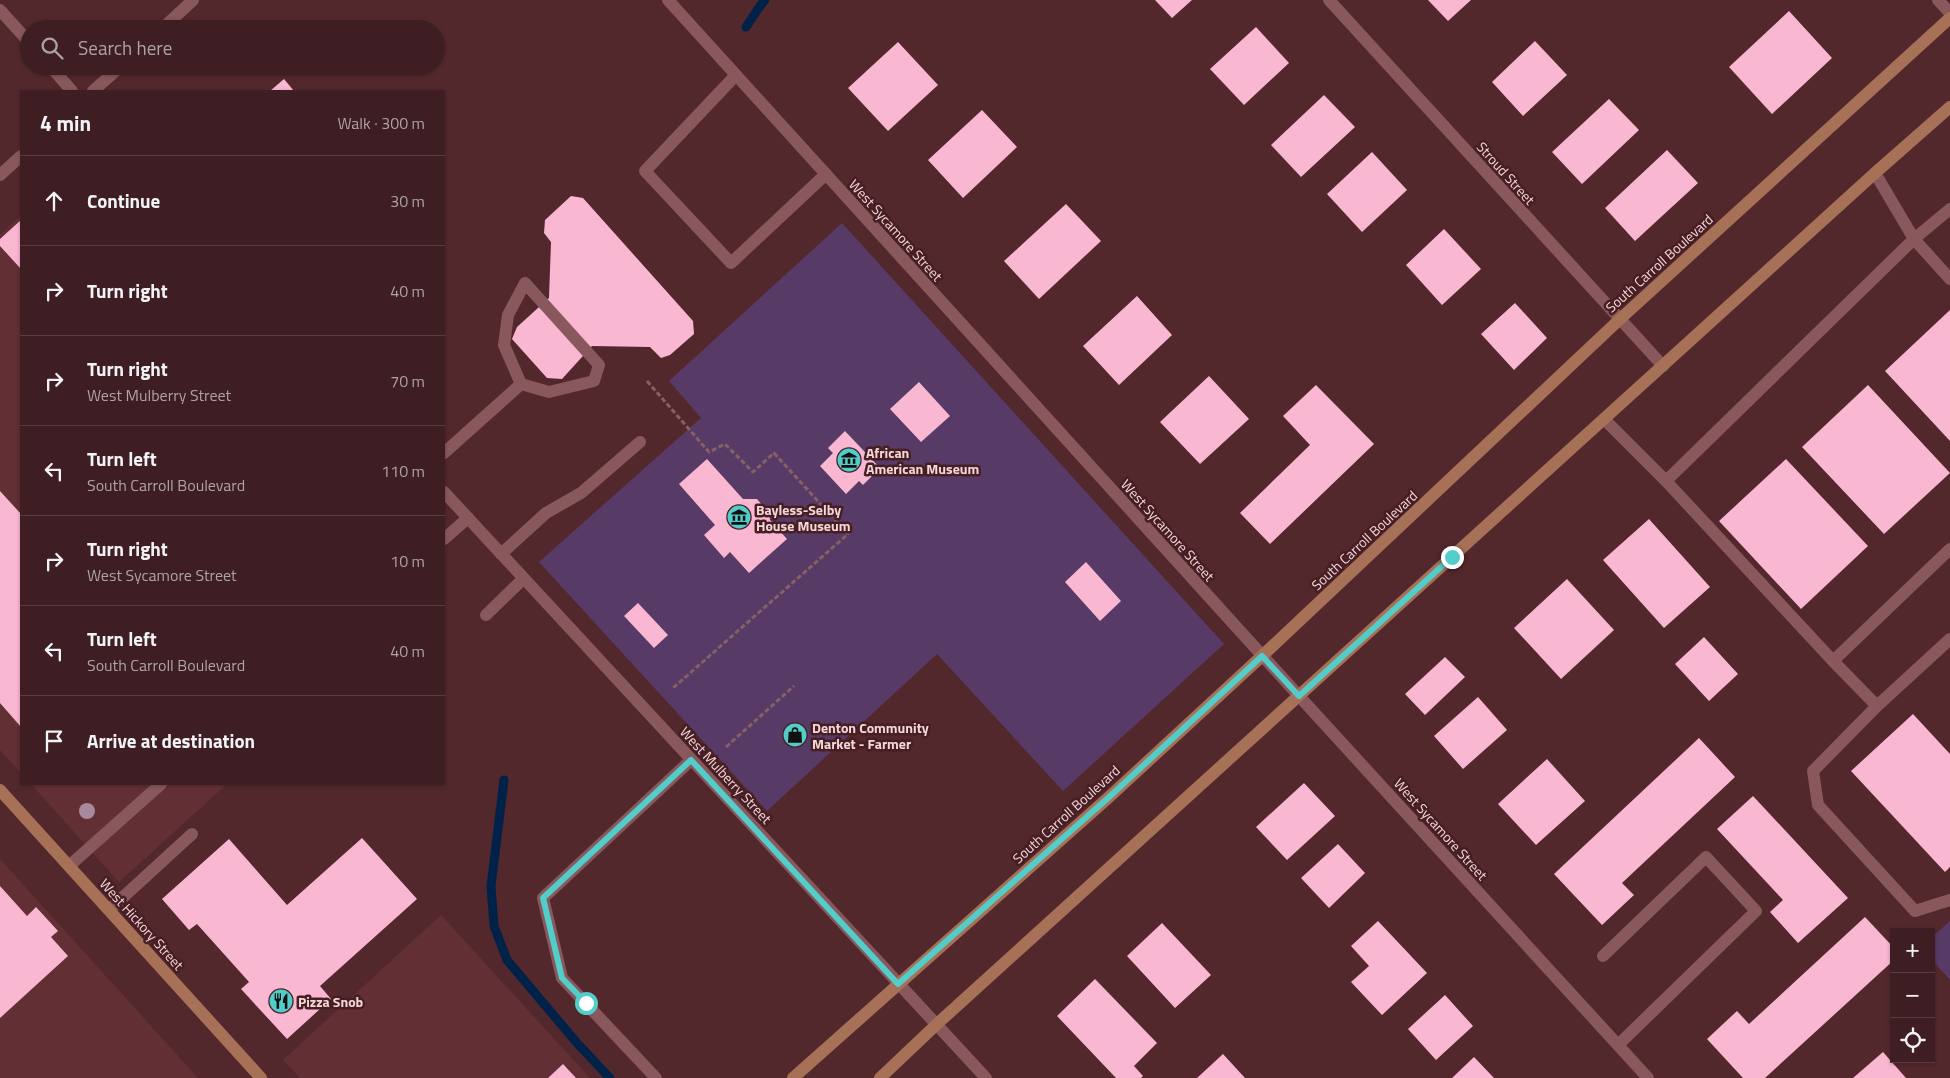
<!DOCTYPE html>
<html lang="en">
<head>
<meta charset="utf-8">
<style>
  :root { --surface:#3e1e22; --page:#45272a; --text:#f1f3f6; --muted:#ada2a5; --line:#573c40 }
  body { margin:0; font-family:"Titillium Web",sans-serif; background:var(--page); color:var(--text) }
  .controls { position:absolute; right:15px; bottom:15px; display:grid; overflow:hidden; border-radius:0px; box-shadow:0 1px 4px #0004 }
  .controls button { width:45px; height:45px; display:grid; place-items:center; padding:0; border:0; border-bottom:1px solid var(--line); background:var(--surface); color:var(--text); font:25px sans-serif }
  .stop { position:absolute; width:15px; height:15px; margin:-11px; border:4px solid #53cdca; border-radius:50%; background:#fff }
  .stop.end { background:#53cdca; border-color:#fff; box-shadow:0 1px 5px #0008 }
  .list { margin:0; padding:0; list-style:none }
  h2 { display:flex; justify-content:space-between; align-items:center; height:65px; margin:0; padding:0 20px; font-size:21px }
  h2 small { font-size:16px; font-weight:400; color:var(--muted) }
  .list li { display:grid; grid-template-columns:32px 1fr auto; gap:15px; align-items:center; box-sizing:border-box; height:90px; padding:0 20px; border-top:1px solid var(--line) }
  .list b { display:block; font-size:19px; white-space:nowrap }
  .list p { margin:0; font-size:16px; white-space:nowrap; color:var(--muted) }
  .list em { font-size:16px; font-style:normal; color:var(--muted) }
  .icon { flex:none; width:28px; height:28px; fill:none; stroke:currentColor; stroke-width:2; stroke-linecap:round; stroke-linejoin:round }
  .map { position:relative; flex:none; width:1950px; height:1078px; overflow:hidden }
  .search { position:absolute; background:var(--surface); box-shadow:0 1px 4px #0004; left:20px; top:20px; width:425px; height:55px; display:flex; align-items:center; gap:12px; box-sizing:border-box; padding:0 18px; border-radius:28px; color:var(--muted); font-size:19px }
  .panel { position:absolute; background:var(--surface); box-shadow:0 1px 4px #0004; left:20px; top:90px; width:425px; height:695px; border-radius:0px }
  .map>svg:first-child { display:block }
  .built { fill:#622f35 }
  .green { fill:#573a66 }
  .lines { fill:none; stroke-linecap:round; stroke-linejoin:round }
  .stream { stroke:#002249; stroke-width:9 }
  .building { fill:#fab7d2 }
  .path { stroke:#866064; stroke-width:3; stroke-dasharray:5 2.5; stroke-linecap:butt }
  .service { stroke:#88585d; stroke-width:12 }
  .minor { stroke:#88585d; stroke-width:12 }
  .tertiary { stroke:#88585d; stroke-width:12 }
  .secondary { stroke:#a77157; stroke-width:12 }
  .tree { fill:#a8899d }
  .route { stroke:#53cdca; stroke-width:6 }
  .labels { text-anchor:middle; dominant-baseline:central; stroke-width:5; stroke-linejoin:round; paint-order:stroke }
  .street-label { font-size:14px; fill:#f4d7d9; stroke:#471e23 }
  .poi-label { font-size:14px; font-weight:bold; fill:#f4d7d9; stroke:#471e23; text-anchor:start }
</style>
</head>
<body>
<div class="map">
<svg width="1950" height="1078" viewBox="0 0 1950 1078">
  <rect width="100%" height="100%" fill="#53282d"/>
  <!-- built -->
  <path class="built" d="M21,215V773L0,750V235Z
    M31,784H227L119,882Z
    M0,859L198,1078H0Z
    M441,915L590,1078H300L283,1060Z"/>
  <!-- green -->
  <path class="green" d="M842,223L1224,644L1063,791L937,654L767,811L539,562L701,418L669,381Z
    M1950,921V980L1931,959V938Z"/>
  <g class="lines">
    <!-- stream -->
    <path class="stream" d="M746,27L760,6L765,0
      M504,780L491,886L494,926L507,960L577,1043L610,1078"/>
  </g>
  <!-- building -->
  <path class="building" d="M1155,0H1192L1172,18Z
    M1428,0H1471L1448,21Z
    M1789,11L1832,58L1772,114L1729,67Z
    M1256,27L1289,63L1244,105L1210,69Z
    M1535,41L1567,75L1523,116L1492,82Z
    M898,42L938,85L888,131L848,88Z
    M284,79L294,91H270Z
    M1324,95L1355,127L1301,177L1271,145Z
    M1609,99L1639,130L1582,184L1552,152Z
    M982,110L1017,147L963,198L928,160Z
    M1667,150L1698,183L1635,241L1605,208Z
    M1372,152L1407,190L1362,232L1327,194Z
    M571,196L583,198L693,321L694,334L670,355L661,358L650,347L592,346L562,379L547,378L512,339L517,327L549,298L551,242L544,233L545,220Z
    M1066,204L1101,241L1039,299L1004,261Z
    M21,220V269L0,246V239Z
    M1444,229L1481,269L1442,305L1406,265Z
    M1137,296L1172,335L1119,385L1083,346Z
    M1515,303L1547,338L1514,370L1481,334Z
    M1950,310V441L1885,371Z
    M1209,376L1249,419L1200,464L1160,422Z
    M919,382L950,416L921,442L890,409Z
    M1316,385L1374,444L1270,544L1240,513L1310,445L1283,416Z
    M1868,385L1950,473L1884,534L1802,447Z
    M845,431L880,468L863,485L859,481L846,494L820,466L833,453L828,448Z
    M707,459L743,499H757L769,513L770,520L787,539L749,573L730,552L724,558L704,535L715,525L679,484Z
    M1786,459L1868,546L1801,609L1719,521Z
    M0,491L21,514V727L0,703Z
    M1649,519L1710,587L1664,628L1603,560Z
    M1086,562L1121,601L1100,621L1065,582Z
    M1567,579L1614,630L1561,679L1514,628Z
    M638,603L668,635L654,648L624,616Z
    M1704,637L1738,674L1709,701L1675,664Z
    M1445,657L1465,677L1425,715L1405,694Z
    M1478,697L1507,730L1463,769L1434,736Z
    M1913,714L1950,754V867L1945,872L1851,771Z
    M1699,738L1735,777L1622,883L1634,895L1602,925L1554,874Z
    M1547,759L1585,801L1536,845L1498,804Z
    M1304,783L1335,816L1287,860L1256,827Z
    M1753,796L1848,898L1798,943L1770,912L1783,900L1717,829Z
    M362,838L417,899L320,986L331,999L287,1039L241,989L249,982L197,924L189,930L162,899L229,839L287,905Z
    M1338,844L1365,873L1329,908L1301,878Z
    M0,886L27,916L36,907L58,931L51,937L68,956L0,1018Z
    M1865,917L1894,948V960L1765,1078H1743L1707,1039L1737,1011L1749,1024Z
    M1378,921L1427,973L1382,1015L1351,982L1369,966L1351,946Z
    M1162,923L1211,975L1175,1008L1127,956Z
    M1095,979L1157,1043L1134,1066L1143,1076L1141,1078H1116L1057,1016Z
    M1445,995L1473,1026L1436,1060L1408,1029Z
    M1883,1052L1906,1078H1853Z
    M1223,1054L1245,1078H1197Z
    M1474,1057L1494,1078H1452Z
    M563,1064L576,1078H548Z"/>
  <g class="lines">
    <!-- path -->
    <path class="path" d="M647,381L709,452L725,444L753,472L774,453L848,534L673,688
      M726,747L794,686"/>
    <!-- service -->
    <path class="service" d="M162,29L193,0
      M736,75L645,171L731,263L826,174
      M93,91L121,66
      M1875,173L1914,239L1950,279
      M525,283L599,365L594,381L549,392L521,384L504,345L508,315Z
      M1604,419L1666,481L1833,661L1950,549
      M444,453L521,384
      M1666,481L1914,239L1950,209
      M444,539L468,518
      M501,554L546,513L581,493L640,442
      M486,615L523,579
      M1833,661L1877,706L1813,771L1818,805L1915,911L1950,900
      M1877,706L1950,639
      M69,866L161,784
      M109,910L192,834
      M1603,956L1706,857L1756,911L1618,1045
      M656,1078L562,978L543,898L691,760"/>
    <!-- minor -->
    <path class="minor" d="M1329,0L1663,366
      M0,10L29,42
      M50,66L72,91
      M0,175L21,156
      M444,492L986,1078
      M1299,696L1648,1078"/>
    <!-- tertiary -->
    <path class="tertiary" d="M668,0L1299,696
      M1938,0L1950,13"/>
    <!-- secondary -->
    <path class="secondary" d="M0,790L261,1078
      M793,1078L1108,798L1262,656L1619,320L1950,18
      M880,1078L937,1024L1875,173L1950,107"/>
  </g>
  <!-- trees -->
  <circle class="tree" cx="87" cy="811" r="8"/>
  <g class="lines">
    <!-- route -->
    <path class="route" d="M586,1003L562,978L543,898L691,760L898,984L1108,798L1262,656L1299,696L1452,557"/>
  </g>
  <!-- icons -->
  <defs>
    <symbol id="museum-disc" viewBox="-11 -11 22 22"><circle r="9.5" fill="#53cdca" stroke="#471e23"/><path d="M0-6L6-3V-2H-6V-3ZM-5-1h2V3h-2ZM-1-1h2V3h-2ZM3-1h2V3H3ZM-6 4H6V6H-6Z" fill="#111"/></symbol>
    <symbol id="shop-disc" viewBox="-11 -11 22 22"><circle r="9.5" fill="#53cdca" stroke="#471e23"/><path d="M-5-2.5h2.3a2.7 3.5 0 0 1 5.4 0H5L5.5 6h-11ZM-1.5-2.5h3a1.5 2.3 0 0 0-3 0Z" fill="#111"/></symbol>
    <symbol id="restaurant-disc" viewBox="-11 -11 22 22"><circle r="9.5" fill="#53cdca" stroke="#471e23"/><path d="M-5-6h1v4h1v-4h1v4h1v-4h1v5L-1.5 .5V6h-2V.5L-5-1ZM5-6V6H3V1.5H1.5Q1.5-4 5-6Z" fill="#111"/></symbol>
  </defs>
  <g fill-rule="evenodd">
    <use href="#museum-disc" x="835" y="446" width="28" height="28"/>
    <use href="#museum-disc" x="725" y="503" width="28" height="28"/>
    <use href="#shop-disc" x="781" y="721" width="28" height="28"/>
    <use href="#restaurant-disc" x="267" y="987" width="28" height="28"/>
  </g>
  <g class="labels">
    <!-- street labels -->
    <g class="street-label">
      <text transform="translate(1506 173) rotate(48)">Stroud Street</text>
      <text transform="translate(896 230) rotate(48)">West Sycamore Street</text>
      <text transform="translate(1659 263) rotate(-42)">South Carroll Boulevard</text>
      <text transform="translate(1168 530) rotate(48)">West Sycamore Street</text>
      <text transform="translate(1364 540) rotate(-43)">South Carroll Boulevard</text>
      <text transform="translate(726 775) rotate(47)">West Mulberry Street</text>
      <text transform="translate(1066 814) rotate(-42)">South Carroll Boulevard</text>
      <text transform="translate(1441 829) rotate(48)">West Sycamore Street</text>
      <text transform="translate(142 924) rotate(48)">West Hickory Street</text>
    </g>
    <!-- poi labels -->
    <g class="poi-label">
      <text x="866" y="452">African<tspan x="866" dy="16">American Museum</tspan></text>
      <text x="756" y="509">Bayless-Selby<tspan x="756" dy="16">House Museum</tspan></text>
      <text x="812" y="727">Denton Community<tspan x="812" dy="16">Market - Farmer</tspan></text>
      <text x="298" y="1001">Pizza Snob</text>
    </g>
  </g>
</svg>
<div class="controls">
<button>+</button>
<button>−</button>
<button><svg class="icon" aria-label="locate" viewBox="0 0 24 24"><circle cx="12" cy="12" r="6"/><path d="M12 2v4M12 18v4M2 12h4M18 12h4"/></svg></button>
</div>
<div class="stop" style="left:586px;top:1003px"></div>
<div class="stop end" style="left:1452px;top:557px"></div>
<div class="search"><svg class="icon" aria-label="search" viewBox="0 0 24 24"><circle cx="10" cy="10" r="6"/><path d="M15 15l6 6"/></svg>Search here</div>
<section class="panel">
<h2>4 min<small>Walk · 300 m</small></h2>
<ul class="list">
<li><svg class="icon" aria-label="ahead" viewBox="0 0 24 24"><path d="M12 20V5M6 11l6-6 6 6"/></svg><div><b>Continue</b></div><em>30 m</em></li>
<li><svg class="icon" aria-label="right" viewBox="0 0 24 24"><path d="M7 20v-9h11M14 6l5 5-5 5"/></svg><div><b>Turn right</b></div><em>40 m</em></li>
<li><svg class="icon" aria-label="right" viewBox="0 0 24 24"><path d="M7 20v-9h11M14 6l5 5-5 5"/></svg><div><b>Turn right</b><p>West Mulberry Street</p></div><em>70 m</em></li>
<li><svg class="icon" aria-label="left" viewBox="0 0 24 24"><path d="M17 20v-9H6M10 6l-5 5 5 5"/></svg><div><b>Turn left</b><p>South Carroll Boulevard</p></div><em>110 m</em></li>
<li><svg class="icon" aria-label="right" viewBox="0 0 24 24"><path d="M7 20v-9h11M14 6l5 5-5 5"/></svg><div><b>Turn right</b><p>West Sycamore Street</p></div><em>10 m</em></li>
<li><svg class="icon" aria-label="left" viewBox="0 0 24 24"><path d="M17 20v-9H6M10 6l-5 5 5 5"/></svg><div><b>Turn left</b><p>South Carroll Boulevard</p></div><em>40 m</em></li>
<li><svg class="icon" aria-label="arrive" viewBox="0 0 24 24"><path d="M6 21V4h12l-3 4 3 4H6"/></svg><div><b>Arrive at destination</b></div></li>
</ul>
</section>
</div>
</body>
</html>
